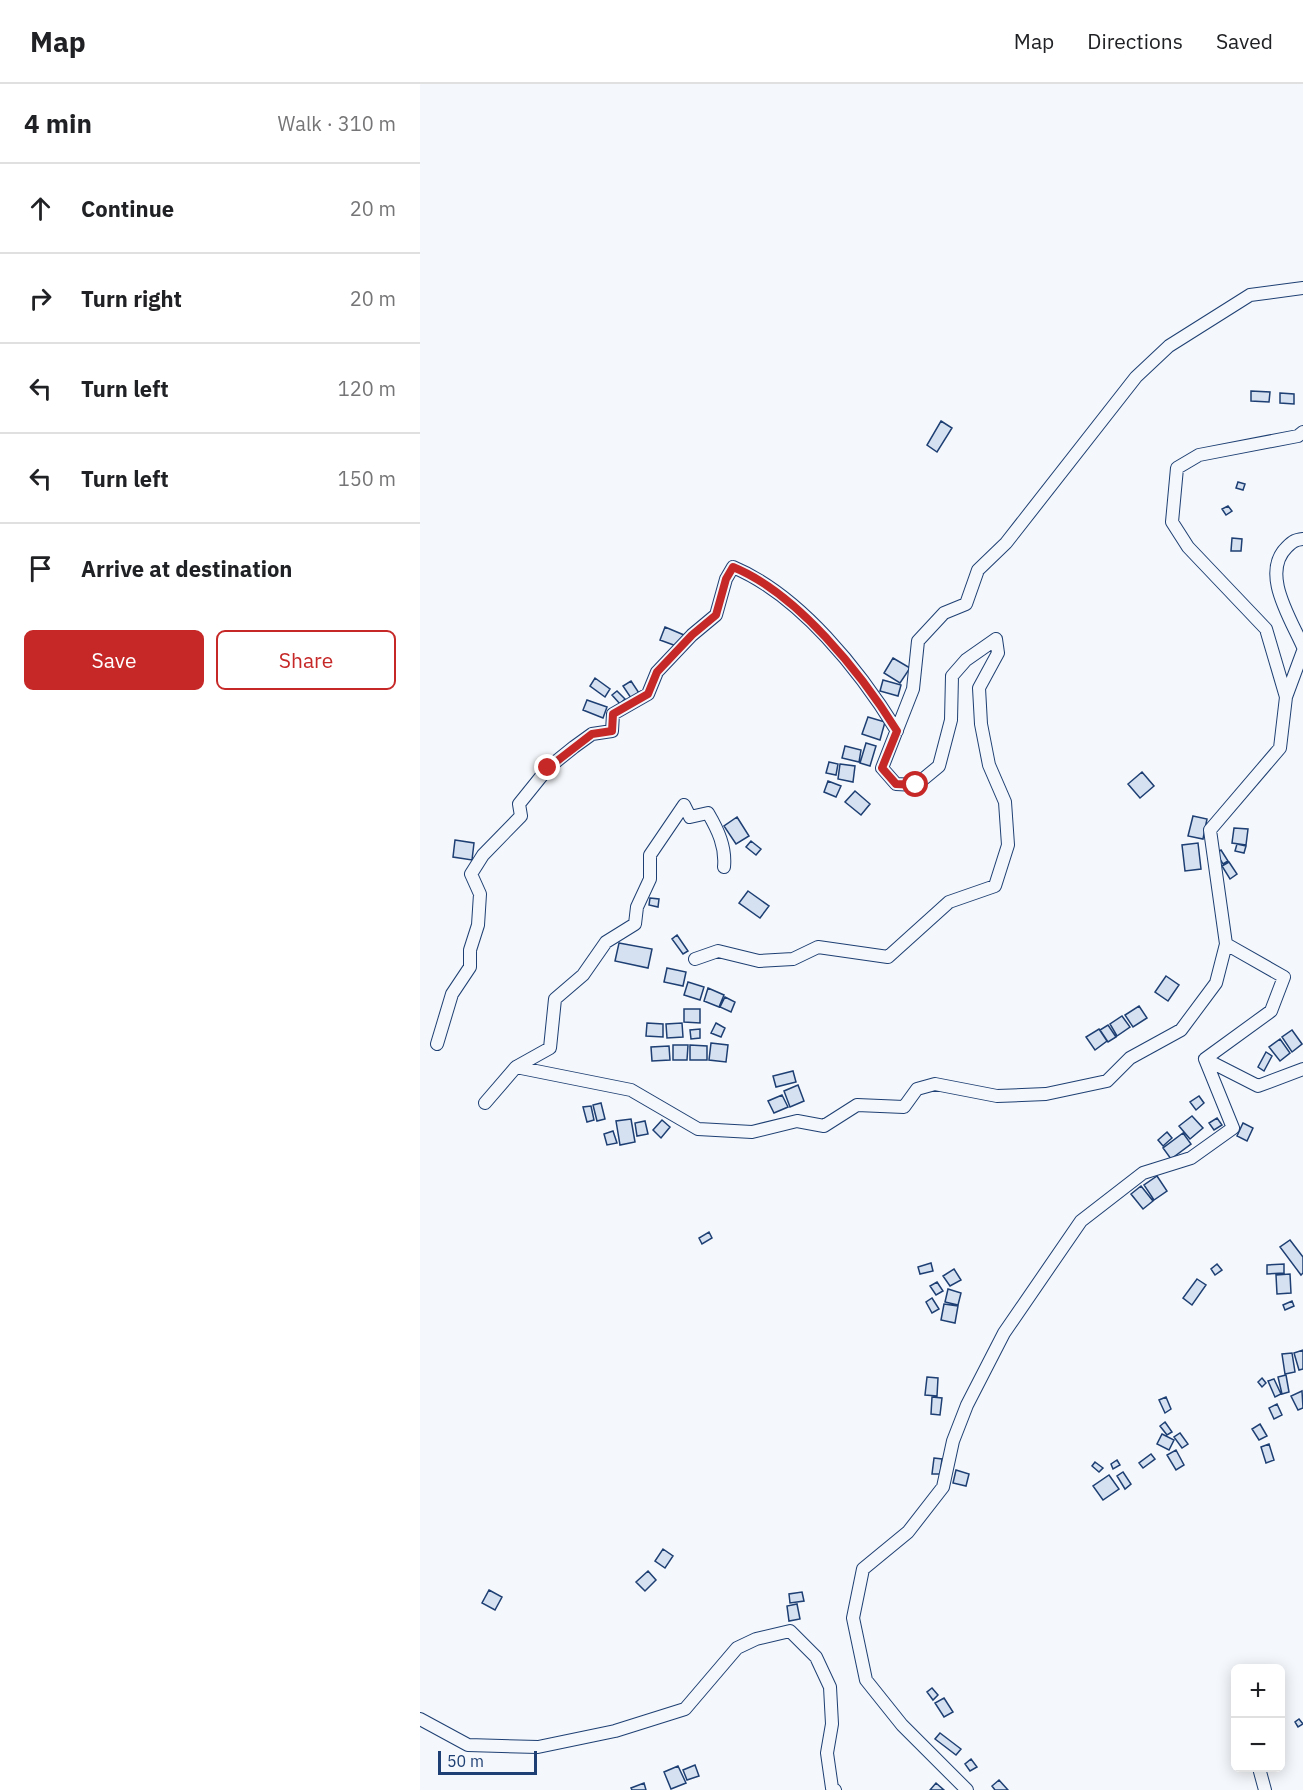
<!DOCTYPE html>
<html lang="en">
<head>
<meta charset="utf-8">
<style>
  :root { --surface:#fff; --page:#f6f6f6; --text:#202124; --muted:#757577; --line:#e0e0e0; --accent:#c62828 }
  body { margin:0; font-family:"IBM Plex Sans",sans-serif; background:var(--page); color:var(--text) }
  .controls { position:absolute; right:18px; bottom:18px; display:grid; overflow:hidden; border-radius:9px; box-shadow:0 3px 15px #0003 }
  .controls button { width:54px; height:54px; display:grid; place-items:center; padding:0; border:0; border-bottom:2px solid var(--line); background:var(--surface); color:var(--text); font:30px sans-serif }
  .scale { position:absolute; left:18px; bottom:15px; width:99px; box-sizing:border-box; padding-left:6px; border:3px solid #1d3f73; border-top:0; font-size:16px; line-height:21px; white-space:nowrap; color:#1d3f73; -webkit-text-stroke:4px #f4f7fb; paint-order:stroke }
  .stop { position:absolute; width:18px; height:18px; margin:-14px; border:4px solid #c62828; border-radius:50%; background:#fff }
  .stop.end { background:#c62828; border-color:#fff; box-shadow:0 2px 6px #0008 }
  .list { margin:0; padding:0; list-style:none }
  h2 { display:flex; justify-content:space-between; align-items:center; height:78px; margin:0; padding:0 24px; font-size:26px }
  h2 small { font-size:20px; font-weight:400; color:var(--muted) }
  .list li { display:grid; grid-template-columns:39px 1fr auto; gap:18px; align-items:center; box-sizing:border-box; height:90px; padding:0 24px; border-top:2px solid var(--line) }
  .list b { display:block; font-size:22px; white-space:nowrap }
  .list em { font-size:20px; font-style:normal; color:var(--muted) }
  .actions { display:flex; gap:12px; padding:18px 24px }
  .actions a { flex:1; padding:14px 0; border:2px solid var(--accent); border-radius:9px; text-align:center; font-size:21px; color:var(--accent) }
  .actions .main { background:var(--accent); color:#fff }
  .icon { flex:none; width:33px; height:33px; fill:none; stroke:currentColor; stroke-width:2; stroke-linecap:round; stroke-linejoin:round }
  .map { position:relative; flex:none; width:883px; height:1706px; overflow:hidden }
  header { display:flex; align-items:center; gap:36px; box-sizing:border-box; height:84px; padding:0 30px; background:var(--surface); border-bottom:2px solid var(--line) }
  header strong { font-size:28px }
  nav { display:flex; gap:33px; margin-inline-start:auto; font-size:21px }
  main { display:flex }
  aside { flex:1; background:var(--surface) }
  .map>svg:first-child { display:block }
  .building { fill:#d5e0f0; stroke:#1d3f73; stroke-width:1.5 }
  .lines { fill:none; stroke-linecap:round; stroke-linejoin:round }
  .minor-casing { stroke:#1d3f73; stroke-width:14 }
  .minor { stroke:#f4f7fb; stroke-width:12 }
  .route { stroke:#c62828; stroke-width:8 }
</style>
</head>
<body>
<header>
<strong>Map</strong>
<nav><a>Map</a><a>Directions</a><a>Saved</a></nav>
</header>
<main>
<aside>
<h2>4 min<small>Walk · 310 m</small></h2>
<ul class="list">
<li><svg class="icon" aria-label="ahead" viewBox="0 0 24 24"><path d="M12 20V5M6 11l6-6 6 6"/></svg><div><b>Continue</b></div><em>20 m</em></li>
<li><svg class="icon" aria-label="right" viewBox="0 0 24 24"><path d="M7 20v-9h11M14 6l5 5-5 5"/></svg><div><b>Turn right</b></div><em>20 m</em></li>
<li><svg class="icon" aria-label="left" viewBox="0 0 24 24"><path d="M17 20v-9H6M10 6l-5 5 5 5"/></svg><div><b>Turn left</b></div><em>120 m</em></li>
<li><svg class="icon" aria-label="left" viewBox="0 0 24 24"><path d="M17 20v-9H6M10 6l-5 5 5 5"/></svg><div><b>Turn left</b></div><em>150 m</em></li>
<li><svg class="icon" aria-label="arrive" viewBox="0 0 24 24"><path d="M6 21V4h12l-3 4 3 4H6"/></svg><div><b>Arrive at destination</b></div></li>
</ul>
<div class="actions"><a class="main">Save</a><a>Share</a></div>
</aside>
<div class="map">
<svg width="883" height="1706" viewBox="0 0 883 1706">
  <rect width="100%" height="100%" fill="#f4f7fb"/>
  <!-- building -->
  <path class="building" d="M831,307L850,308L849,318L831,317Z
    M860,309L874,310V320L860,319Z
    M521,337L532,344L517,368L507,361Z
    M818,398L825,400L823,406L816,404Z
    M808,422L812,427L806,431L802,425Z
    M812,454L822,455L821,467H811Z
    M245,543L264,551L259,563L240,556Z
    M473,574L490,584L480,599L464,589Z
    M175,594L190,605L185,613L170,602Z
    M463,596L481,601L478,612L460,607Z
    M211,597L219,609L211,614L203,602Z
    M197,607L205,615L200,620L192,611Z
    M167,616L187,623L183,634L163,626Z
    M448,633L465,638L460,656L442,650Z
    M446,659L456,662L450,682L440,679Z
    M425,662L441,666L439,678L422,674Z
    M409,678L418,680L416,691L406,689Z
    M420,680L435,682L433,698L418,695Z
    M722,688L734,702L720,714L708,700Z
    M408,697L421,702L416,713L404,708Z
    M435,707L450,720L441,731L425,718Z
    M773,732L787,735L783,755L768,752Z
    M317,733L329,752L316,760L304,742Z
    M814,744L828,745L826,761L812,759Z
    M35,756L54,759L52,776L33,773Z
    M331,757L341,765L336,771L326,763Z
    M778,759L781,785L765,787L762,761Z
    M817,760L826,762L824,769L815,767Z
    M801,766L808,777L803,780L796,769Z
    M809,778L817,790L810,795L802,782Z
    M328,807L349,822L340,834L319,819Z
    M230,814L239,815L238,823L229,821Z
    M257,851L268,867L263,870L252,855Z
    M199,859L232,865L228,884L195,877Z
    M247,884L266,888L263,902L244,898Z
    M746,892L759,901L748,917L735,908Z
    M268,898L284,903L280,916L264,911Z
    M288,904L304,911L299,923L284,917Z
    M305,913L315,918L311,928L300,923Z
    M719,922L727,934L713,943L705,931Z
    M264,925H280V939L264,938Z
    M702,932L710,943L697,952L690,940Z
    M227,939L243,940V953L226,952Z
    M262,939L263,953L247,954L246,940Z
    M296,939L305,944L301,953L291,949Z
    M688,941L696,953L688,958L680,946Z
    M280,945V954L271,955L270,946Z
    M679,945L687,957L675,966L666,953Z
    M872,946L882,960L872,968L862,953Z
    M860,955L870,969L860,977L849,963Z
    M291,959L308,961L306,978L289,976Z
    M253,961H268L267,976H253Z
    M270,961L287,962V976H270Z
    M249,962L250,976L232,977L231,963Z
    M846,968L852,972L844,987L838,983Z
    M373,987L376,998L356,1003L353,992Z
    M378,1001L384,1017L370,1023L364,1007Z
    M362,1011L368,1023L354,1029L348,1017Z
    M779,1012L784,1019L776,1026L770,1018Z
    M181,1019L185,1035L177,1037L173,1021Z
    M171,1022L174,1036L167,1038L163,1023Z
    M772,1032L783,1044L770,1055L759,1042Z
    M797,1034L802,1041L794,1046L789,1039Z
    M211,1035L215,1058L200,1061L196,1037Z
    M242,1036L250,1043L241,1054L233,1046Z
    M225,1037L228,1050L217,1052L215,1039Z
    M823,1039L833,1044L827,1057L817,1052Z
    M193,1047L197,1059L187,1061L184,1050Z
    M747,1048L752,1054L743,1062L738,1056Z
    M763,1049L771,1060L751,1075L743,1064Z
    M737,1092L747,1107L734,1116L724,1101Z
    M721,1102L733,1117L723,1125L711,1110Z
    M289,1148L292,1154L282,1160L279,1154Z
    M870,1156L883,1173V1189L881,1191L860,1163Z
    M511,1179L513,1187L500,1190L498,1183Z
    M797,1180L802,1186L795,1191L791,1185Z
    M864,1180V1189L847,1190V1181Z
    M534,1185L541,1196L530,1202L523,1192Z
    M870,1190L871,1209L857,1210L856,1191Z
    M777,1195L786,1201L772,1221L763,1214Z
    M517,1198L523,1207L516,1211L510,1202Z
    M528,1205L541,1209L538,1221L525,1218Z
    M512,1214L519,1225L512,1229L506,1218Z
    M872,1217L874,1222L865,1226L863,1221Z
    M524,1220L538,1222L535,1239L521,1236Z
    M883,1266V1285L879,1286L874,1269Z
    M872,1269L875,1288L865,1290L862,1270Z
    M866,1291L869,1308L862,1310L858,1293Z
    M507,1293L518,1294L517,1312L505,1311Z
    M842,1294L846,1299L842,1303L838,1298Z
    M854,1295L861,1310L855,1313L848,1297Z
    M882,1307L883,1324L878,1326L871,1312Z
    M512,1313L522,1314L520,1331L511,1330Z
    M746,1313L751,1325L745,1329L739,1316Z
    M857,1320L862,1331L854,1335L849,1324Z
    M745,1338L752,1348L747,1351L740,1342Z
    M840,1340L847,1352L839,1356L832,1345Z
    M760,1349L768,1360L762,1364L754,1353Z
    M742,1350L754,1356L749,1366L737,1360Z
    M849,1360L854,1376L846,1379L841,1363Z
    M756,1366L764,1381L756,1386L747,1371Z
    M731,1370L735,1375L723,1384L719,1379Z
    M514,1374L522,1375L520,1390H512Z
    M697,1376L700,1381L693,1385L691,1380Z
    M675,1378L683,1384L679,1388L672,1382Z
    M536,1386L549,1390L546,1402L533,1399Z
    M703,1388L711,1400L705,1405L697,1392Z
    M689,1391L699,1405L683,1416L673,1402Z
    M243,1465L253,1472L245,1484L235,1477Z
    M228,1487L236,1496L225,1507L216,1498Z
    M69,1506L82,1513L75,1526L62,1519Z
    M382,1508L384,1517L370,1519L369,1510Z
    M377,1520L380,1535L369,1537L367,1522Z
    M512,1604L518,1611L513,1616L507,1608Z
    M524,1614L533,1628L524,1633L515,1619Z
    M879,1635L883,1640L878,1643L875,1638Z
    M520,1649L541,1665L536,1671L515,1655Z
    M551,1675L557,1683L550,1687L545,1680Z
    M275,1681L279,1692L267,1696L263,1686Z
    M258,1682L266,1699L251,1705L244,1688Z
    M579,1696L588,1706H575L572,1702Z
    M224,1699L226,1706H212L211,1704Z
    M516,1699L524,1706H510Z"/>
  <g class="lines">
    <defs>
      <path id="minor" d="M883,455C875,456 873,457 867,463C840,489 871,535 883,563
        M866,613L883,567
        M275,875L298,867L339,877L373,875L398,863L468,873L529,818L575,802L588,761L585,718L569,681L561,640L559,604L578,569L576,555L546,576L532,592L531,636L519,682L496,701L476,700L462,684L493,605L498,557L524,529L546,520L558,486L586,459L716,293L749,262L830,211L883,204
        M17,960L32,910L50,883V866L58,841L60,810L51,790L63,771L101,732L99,720L128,684L154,663L172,650L192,647L193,630L228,610L237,588L272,551L296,531L306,495L313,483C380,511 440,587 477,647
        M785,975L838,1002L883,985
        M96,983L130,964L135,915L163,891L186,858L215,840L217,823L230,795V771L264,721L270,733L288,729C298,746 306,763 304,783
        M65,1019L96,983L211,1006L278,1045L332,1048L377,1037L404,1042L437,1021L484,1023L497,1005L515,1000L577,1012L626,1010L687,997L710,974L761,946L796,899L806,860
        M0,1635L48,1661L118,1663L195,1647L265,1625L317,1564L336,1555L370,1547L396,1573L410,1603L412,1640L407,1669L412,1704L415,1706
        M839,1684L845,1706
        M547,1706L482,1641L446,1596L433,1534L443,1485L488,1448L523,1403L533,1357L547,1321L584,1249L661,1137L723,1089L771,1074L813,1044L785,975L851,927L864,893L806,860L790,746L860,664L866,613L846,545L768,463L752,438L757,384L779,371L878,352L883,348"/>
    </defs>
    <!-- minor casing -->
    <use href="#minor" class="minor-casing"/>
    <!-- minor -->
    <use href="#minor" class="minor"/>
  </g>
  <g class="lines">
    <!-- route -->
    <path class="route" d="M128,684L172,650L192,647L193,630L228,610L237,588L272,551L296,531L306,495L313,483C377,509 441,589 477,647L462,684L476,700L496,701"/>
  </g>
</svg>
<div class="controls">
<button>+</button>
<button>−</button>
</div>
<div class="scale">50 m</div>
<div class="stop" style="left:496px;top:701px"></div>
<div class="stop end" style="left:128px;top:684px"></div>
</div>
</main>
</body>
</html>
